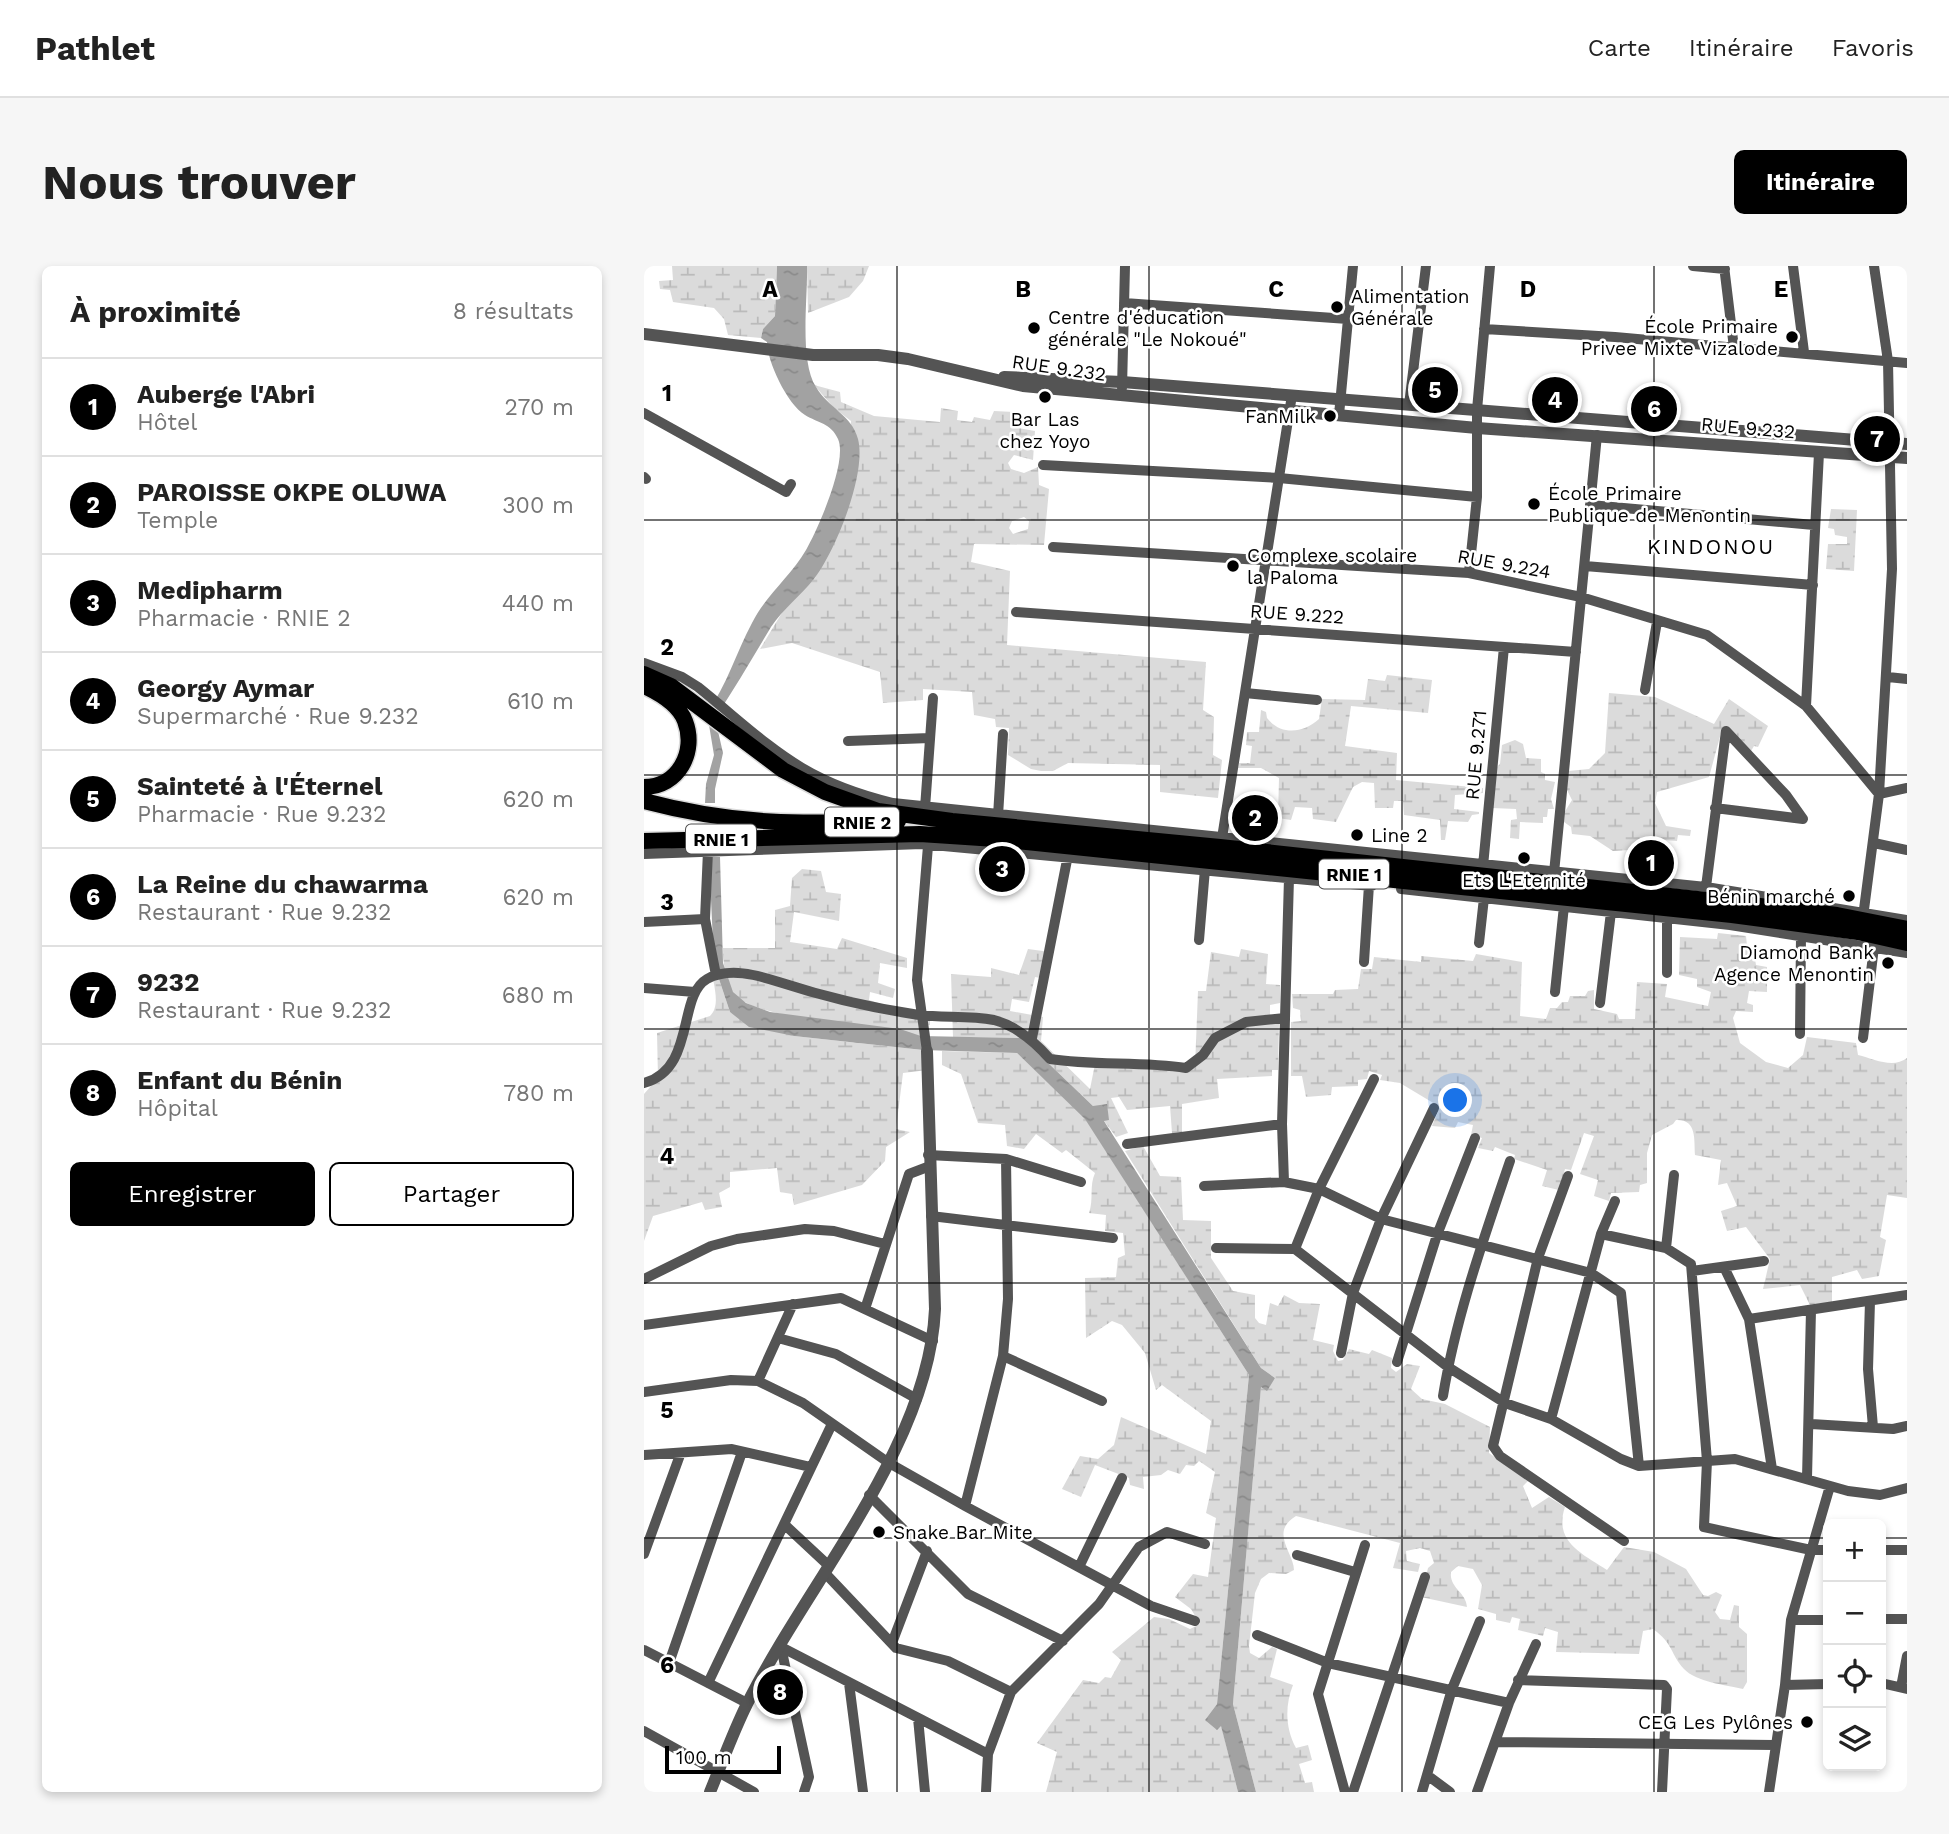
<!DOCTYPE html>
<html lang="fr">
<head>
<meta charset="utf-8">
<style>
  :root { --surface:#fff; --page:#f6f6f6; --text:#222; --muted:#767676; --line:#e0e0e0; --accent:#000 }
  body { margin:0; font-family:"Work Sans",sans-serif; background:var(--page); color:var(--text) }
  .controls { position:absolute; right:21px; bottom:21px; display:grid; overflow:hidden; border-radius:10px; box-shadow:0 4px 10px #0003 }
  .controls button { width:63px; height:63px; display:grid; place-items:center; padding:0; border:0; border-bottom:2px solid var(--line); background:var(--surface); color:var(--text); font:35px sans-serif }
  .scale { position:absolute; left:21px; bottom:18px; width:116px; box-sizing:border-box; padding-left:7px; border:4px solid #000; border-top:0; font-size:19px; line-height:24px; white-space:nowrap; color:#000; -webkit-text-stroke:5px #fff; paint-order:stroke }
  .you { position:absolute; left:812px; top:835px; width:24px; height:24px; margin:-18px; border:5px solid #fff; border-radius:50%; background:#1a73e8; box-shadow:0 0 0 10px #1a73e833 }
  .badge { display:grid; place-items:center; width:46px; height:46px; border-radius:50%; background:var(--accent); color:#fff; font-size:23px; font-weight:700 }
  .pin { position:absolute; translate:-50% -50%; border:4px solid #fff; box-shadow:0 2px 7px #0006 }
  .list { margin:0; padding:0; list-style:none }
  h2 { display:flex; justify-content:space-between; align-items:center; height:91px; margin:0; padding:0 28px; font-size:30px }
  h2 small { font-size:23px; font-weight:400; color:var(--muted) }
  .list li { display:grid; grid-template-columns:46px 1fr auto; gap:21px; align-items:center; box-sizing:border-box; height:98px; padding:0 28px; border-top:2px solid var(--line) }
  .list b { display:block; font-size:26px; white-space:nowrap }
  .list p { margin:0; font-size:23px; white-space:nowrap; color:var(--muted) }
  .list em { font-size:23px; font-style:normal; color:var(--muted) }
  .actions { display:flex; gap:14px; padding:21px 28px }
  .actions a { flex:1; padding:16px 0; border:2px solid var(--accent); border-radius:10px; text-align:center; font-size:24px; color:var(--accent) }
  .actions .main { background:var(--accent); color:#fff }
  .icon { flex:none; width:38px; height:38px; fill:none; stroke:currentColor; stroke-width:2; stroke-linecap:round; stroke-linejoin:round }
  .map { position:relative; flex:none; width:1263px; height:1526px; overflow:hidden; border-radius:10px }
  header { display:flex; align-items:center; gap:42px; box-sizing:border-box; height:98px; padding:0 35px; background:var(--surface); border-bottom:2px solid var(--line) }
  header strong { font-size:33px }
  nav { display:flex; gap:38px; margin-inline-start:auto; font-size:24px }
  .intro { display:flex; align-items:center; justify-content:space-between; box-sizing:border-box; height:168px; padding:0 42px }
  h1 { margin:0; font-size:49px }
  .button { padding:18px 32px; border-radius:10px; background:var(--accent); color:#fff; font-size:24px; font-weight:700 }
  main { display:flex; gap:42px; padding:0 42px }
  aside { flex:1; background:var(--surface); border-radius:10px; box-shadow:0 4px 10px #0003 }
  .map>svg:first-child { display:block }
  .wetland { fill:url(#wetland-marsh); fill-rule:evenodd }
  .water { fill:url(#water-ripples) }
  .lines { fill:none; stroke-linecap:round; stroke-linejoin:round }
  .trunk-casing { stroke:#dbdbdb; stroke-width:19 }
  .minor { stroke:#545454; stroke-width:10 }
  .tertiary { stroke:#545454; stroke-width:12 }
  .trunk { stroke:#000; stroke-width:16 }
  .grid { fill:none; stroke:#000; stroke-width:2; stroke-opacity:0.55 }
  .poi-dot { fill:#000; stroke:#fff; stroke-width:2.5 }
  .labels { text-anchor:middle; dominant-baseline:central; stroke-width:5; stroke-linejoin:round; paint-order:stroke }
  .shield { fill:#fff; stroke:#4c4c4c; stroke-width:2 }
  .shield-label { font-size:18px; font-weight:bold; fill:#000 }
  .poi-label { font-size:19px; fill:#000; stroke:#fff; text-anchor:start }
  .street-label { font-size:19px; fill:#000; stroke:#fff }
  .neighbourhood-label { font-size:21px; letter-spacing:2px; fill:#000; stroke:#fff }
  .grid-label { font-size:23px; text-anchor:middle; font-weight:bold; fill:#000; stroke:#fff; stroke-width:5; stroke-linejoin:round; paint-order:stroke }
</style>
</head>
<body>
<header>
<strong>Pathlet</strong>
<nav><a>Carte</a><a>Itinéraire</a><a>Favoris</a></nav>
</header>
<div class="intro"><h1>Nous trouver</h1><a class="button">Itinéraire</a></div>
<main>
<aside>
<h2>À proximité<small>8 résultats</small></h2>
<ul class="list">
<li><span class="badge">1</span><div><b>Auberge l'Abri</b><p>Hôtel</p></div><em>270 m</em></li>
<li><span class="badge">2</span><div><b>PAROISSE OKPE OLUWA</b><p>Temple</p></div><em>300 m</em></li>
<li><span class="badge">3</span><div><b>Medipharm</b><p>Pharmacie · RNIE 2</p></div><em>440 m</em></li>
<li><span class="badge">4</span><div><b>Georgy Aymar</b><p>Supermarché · Rue 9.232</p></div><em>610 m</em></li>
<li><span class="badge">5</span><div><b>Sainteté à l'Éternel</b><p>Pharmacie · Rue 9.232</p></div><em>620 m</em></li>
<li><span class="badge">6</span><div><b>La Reine du chawarma</b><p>Restaurant · Rue 9.232</p></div><em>620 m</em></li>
<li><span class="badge">7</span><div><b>9232</b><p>Restaurant · Rue 9.232</p></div><em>680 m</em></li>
<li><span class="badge">8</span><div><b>Enfant du Bénin</b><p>Hôpital</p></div><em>780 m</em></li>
</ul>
<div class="actions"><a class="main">Enregistrer</a><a>Partager</a></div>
</aside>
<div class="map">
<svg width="1263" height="1526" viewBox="0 0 1263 1526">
  <defs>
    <pattern id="wetland-marsh" width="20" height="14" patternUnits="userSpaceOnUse" patternTransform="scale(1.75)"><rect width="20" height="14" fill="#dbdbdb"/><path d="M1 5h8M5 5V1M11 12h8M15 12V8" fill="none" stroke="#bababa"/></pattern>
    <pattern id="water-ripples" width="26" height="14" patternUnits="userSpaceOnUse" patternTransform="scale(1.75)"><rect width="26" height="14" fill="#a2a2a2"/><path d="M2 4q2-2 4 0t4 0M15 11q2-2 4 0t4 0" fill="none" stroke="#8a8a8a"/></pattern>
  </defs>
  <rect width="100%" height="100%" fill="#fff"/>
  <!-- wetland -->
  <path class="wetland" d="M28,0H133L131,50L119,63L117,72L84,69L80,53L70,42L29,36L26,24L16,23L15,15L29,14Z
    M163,0H225L219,15L205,31L164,47Z
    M170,119L196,126L197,136L230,150L296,156L297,142L314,145L313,154L328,156L330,151L346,154L350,145L370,146L374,162L391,165L389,194L370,189L364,197L367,203L380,207L394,201L395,219L405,223L400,279L330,278L327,296L366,305L363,379L562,396L559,444L570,451L569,489L578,494L574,532L516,526V499L424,497L409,505H397L387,503L364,489L365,462L352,461L351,453L330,449L328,426L279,423V434L239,437L236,406L148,377L116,383L139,345L171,312L199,256L207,155L190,142ZM380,251L385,255L384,263L369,268L365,262L368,255Z
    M1187,243L1213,244L1210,305L1182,303L1184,278H1203V271L1191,269L1190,263L1184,262Z
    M743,409L788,414L784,447L707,440L701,480L753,487L752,514L839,522V527L811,529L810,543L835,546V548L828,549L824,556L804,555L801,574H797L796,554L760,549L759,535H750L749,542H731L730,517L718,516L709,521L692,556L669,553L668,542L651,541L647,554L634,552L635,512L617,502H594L595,497H606L608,480L602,479L603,466H615L617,444L622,446L623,452C637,470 660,467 675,453L678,433L721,434L724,413L741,415Z
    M965,427L1011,431L1070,458L1085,433L1124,460L1114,481L1110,480L1107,485L1077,467L1065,511L1013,526L1011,537L1022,560L1047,564L1046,570L1034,569L1033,575L1004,573L1001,583L969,585L946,570L928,568L927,561L920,556V547L928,534L922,522L924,505L945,503L961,487Z
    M871,474L879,478L882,492L897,493V506L901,508V514L911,516L907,533L910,543H904L903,551H899V557L876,556L875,573L866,572L867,554L873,553L872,543L848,542L852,502L856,498L858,479Z
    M158,603L177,605L182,626L197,628L195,655L150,646L146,676L193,683L198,672L263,692V702L236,697L234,717L251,723L249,732L226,726L225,734L286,754V759L275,760L276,770C238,757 107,757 88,725C81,713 79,696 79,682H131V644L146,640L148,612Z
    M1074,667L1102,670L1103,680H1107V693H1111L1112,699L1123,701V726L1105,725L1103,737L1109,739V746L1092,745L1089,752L1096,777L1122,796L1144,802L1159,789L1163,771L1212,777L1214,789C1230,793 1249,803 1263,792V932L1243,929L1236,971L1242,974L1235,1010L1218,1013L1213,1004L1188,1011V1036L1166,1039L1156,1019L1119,1023L1126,993L1102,961L1083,965L1077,945L1093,940L1083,917L1074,919L1077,894L1051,889C1050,873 1053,853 1032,854L1029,858L1008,869L1003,887V917L996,919L995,926L967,927L965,935L950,930L954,914L936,908L950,870L940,867L927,904L921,903L915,924L898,920L903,904L870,893L871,889L851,881L849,885L834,882L838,872L827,869L829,859L814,856L811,862L788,860L796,841L756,817L736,814L738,809L725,805L723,813L714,814V820L688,821L687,829L662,831L658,810H647V756L657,755L656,744L649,742L648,728H689L691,724L714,723L717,703H728L730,691L777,696V690L829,695L832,688L878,696L876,750L902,753L906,742H913L918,736H924L926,730H941L944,725L950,724V743L973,748L975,753H991L993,716L1023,718L1021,731L1064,740L1067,726L1053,721V713L1035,709L1036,671L1073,673Z
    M384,683L406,686L403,713L391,711L385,736L368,733L366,745L399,751L397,775L446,823L451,798L551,802L554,725H562L567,686L595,691L597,683L624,688L622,718L636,719V737L626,739V758H635L634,804H628V810L573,813L575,832L538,838V866L528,867L526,840L483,844L475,831L467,832L484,867L472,871L449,840L378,772L309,771L307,708L347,711V702L375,709Z
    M70,698L86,746L150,770L279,784L283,804L259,807L252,863L266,866L242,881L241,895L218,919L150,939L148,928L136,926L133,902L86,906V921L75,927L78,941L61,944L58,936L9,950L0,975V828L14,812L13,767L66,750C78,739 68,715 67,699Z
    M298,785L373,787L441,852L605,1109L573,1438L561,1454L577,1459L594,1526H402L413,1486L393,1477L439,1414L455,1417L461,1411L467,1412L477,1394L468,1386L510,1351L525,1353L546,1363L556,1358L547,1343L531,1331L549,1308L564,1311L572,1252L562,1247L571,1206L555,1195L550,1200L542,1199L536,1208L524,1204L517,1209L499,1211L500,1223L486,1219L485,1212L451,1199L437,1231L418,1223L436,1190L454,1193L470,1179L477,1151L562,1188L567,1155L518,1119L512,1124L501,1087L478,1059L468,1055L442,1072L441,1012L472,1011L474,992L481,989L479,967L461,965L462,949L445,947C450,933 445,920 451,907L422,884L418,887L392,868L380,883L363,880L361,859L334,857L317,808L298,799Z
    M499,880L516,910L537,911L539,954L567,955V992L589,1025L611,1029V1052L615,1057L622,1059L626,1037L634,1040L640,1029L655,1037L676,1038L669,1074L690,1079L689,1085L694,1095L699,1094L705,1083L725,1088L728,1084L748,1092L747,1102L752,1106L763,1098L776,1100L767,1123L778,1133L801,1138L846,1161L845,1187L884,1215L879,1220L888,1242L905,1231L921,1241C909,1276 939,1288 963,1304L980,1281L1010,1286L1042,1303L1059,1329L1064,1330L1072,1326L1078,1329L1071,1346L1076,1353L1086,1354L1090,1339L1095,1340V1361L1103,1368V1416L1099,1423C1082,1419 1052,1416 1040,1403C1026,1388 1030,1378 1009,1363L999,1365L995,1388L912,1386L914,1366L901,1362L899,1370L874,1364L876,1353L868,1351L866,1357L852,1354V1348L834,1343L838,1319L829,1303L814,1300L807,1306C805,1322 822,1326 823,1341L777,1331L784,1302L790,1297L786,1285L776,1282L762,1285L763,1295L776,1298L774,1306L749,1302L756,1277L652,1250C625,1266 650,1287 650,1304L642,1308L625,1307L617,1313L611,1327L605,1380L606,1387L615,1392L628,1381L633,1383L626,1411L649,1419C641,1439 641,1462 652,1482L664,1479L668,1494L655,1498L661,1517L668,1516L670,1526H612L589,1438L617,1120L631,1112L617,1102L481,885Z"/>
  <!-- water -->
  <path class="water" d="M133,0H163C164,32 155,94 172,121C184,142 208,149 214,173C223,208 191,286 170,313C156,330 139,343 127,361C109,391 91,422 71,452L79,487L71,523V537H61L62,518L70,489L63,447C83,419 92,387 108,357C122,329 147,310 162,284C174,263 204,195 194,173C187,157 174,157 161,149C143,138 123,95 123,76L117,72L119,63L131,50Z
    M65,591H76L79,697L89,726L102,737L126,746L256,763L277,770L378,772L449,840L463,838L465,854L460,855L617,1102L631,1112L623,1125L617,1121L589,1438L612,1526H594L577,1460L573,1464L561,1454L573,1438L605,1109L441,853L373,787L279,784L150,770L105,761L86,746L70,698Z"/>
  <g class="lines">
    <defs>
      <path id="trunk" d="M0,408L27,420L139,504L181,526L234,545L308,555L576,581L1090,637L1193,649L1263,663
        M0,420C15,427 35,439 41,455C53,486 34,521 0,521
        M0,535C93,560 160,558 254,555
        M0,575L276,568L352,573L1088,649L1214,666L1263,677"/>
    </defs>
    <!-- trunk casing -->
    <use href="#trunk" class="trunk-casing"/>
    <!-- minor -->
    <path class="minor" d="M1049,0L1081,3
      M1080,0L1090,82
      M1149,0L1160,86
      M480,37L704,53
      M840,63L971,71L1263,97
      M478,122L481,0
      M765,139L782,0
      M0,147L142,226L147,218
      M695,149L709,0
      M399,199L635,212L833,231
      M0,211L2,213
      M946,239L1170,259
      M409,281L825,307L937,331L1063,369L1162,440L1235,528L1263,522
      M941,300L1169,319
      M825,307L833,231V144L846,0
      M372,346L932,386
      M0,397L38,411L54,421C127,480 154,514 249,537L1062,621L1263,654
      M1244,411L1263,413
      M1001,424L1013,356
      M601,427L673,434
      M1162,440L1175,187
      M204,475L286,472
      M281,542L289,432
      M1071,542L1159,553
      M354,550L359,468
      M578,572L648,129
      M1230,577L1263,584
      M64,585L61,653L72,709
      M0,588L278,578L728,620
      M839,600L860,381
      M910,607L953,169
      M1062,621L1082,465L1142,529L1159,553
      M757,623L1086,659L1263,687
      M1219,651L1235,528L1248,303L1244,95L1230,0
      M0,656L61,653
      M555,674L561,603
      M835,677L840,632
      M720,696L725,619
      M1023,707V652
      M0,722L51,726
      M911,726L920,640
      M956,737L967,646
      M1156,768L1157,669
      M388,772L424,589
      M1219,772L1230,681
      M283,785L273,714L284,580
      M0,817C52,803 33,730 63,713C85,701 113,709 135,716C181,731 228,742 275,749C300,752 325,749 350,754C373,760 391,776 406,793C451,800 497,795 542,802L559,789L571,772L602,756L641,752
      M483,878L638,858
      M284,889L362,893L437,916
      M924,910L894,992L849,1180L856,1190L980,1275
      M640,916L638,858L645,612
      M560,920L640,916L675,923L737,953L947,1007L977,1027L995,1200
      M287,950L469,972
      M957,968L1022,982L1047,998L1063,1195L1060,1261L1167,1284H1184
      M572,982L651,983L804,1101L861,1137L907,1153L977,1193L995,1200L1091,1193L1204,1225L1236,1229L1263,1222
      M1022,982L1030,909
      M651,983L675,923L730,813
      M1080,1001L1105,1053L1128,1203
      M1048,1005L1120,995
      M0,1013L67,980L93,973L161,963L190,965L241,978
      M1226,1035L1224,1103L1229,1161
      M221,1043L265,908L286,900
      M1105,1053L1263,1029
      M0,1059L197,1032L289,1075
      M134,1072L192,1088L273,1133
      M697,1087L709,1027L737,953L790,842
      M359,1090L458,1135
      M753,1096L793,969L831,872
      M114,1115L149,1038
      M0,1126L87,1114L114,1115L159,1137L245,1197L321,1240L507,1340L551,1355
      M799,1130C812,1050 840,972 866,895
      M907,1153L957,968L971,935
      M1167,1158L1249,1163L1263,1160
      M0,1189L88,1183L167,1201
      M1163,1212L1167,1044
      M225,1229L324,1328L419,1375
      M321,1240L359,1090L364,1033L362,893
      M140,1258L185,1300
      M1237,1284H1263
      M0,1288L36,1189
      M653,1289L711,1306
      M435,1301L478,1212
      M181,1307L252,1382L304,1395L367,1426
      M1237,1353H1263
      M1147,1354H1184
      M613,1369L684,1397L865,1437
      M248,1377L283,1285
      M137,1381L344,1488
      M137,1381L165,1511L160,1526
      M0,1384L103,1437
      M25,1397L98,1186
      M874,1414L1020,1419L1023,1423L1018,1526
      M64,1417L187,1160
      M205,1417L219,1526
      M1237,1417L1263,1423
      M1141,1419L1184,1418
      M1257,1421L1263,1390
      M274,1452L281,1526
      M0,1465L110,1526
      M853,1476L1130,1479
      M783,1509L806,1526
      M342,1526L344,1488L367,1426L455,1338L495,1281L523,1266L561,1278
      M701,1526L674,1428L721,1279
      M709,1526L781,1311
      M778,1526L808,1423L836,1355
      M833,1526L865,1437L892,1378
      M1125,1526L1141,1419L1147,1354L1186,1220"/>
    <!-- tertiary -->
    <path class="tertiary" d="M0,68L169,89H234L264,93L379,120L833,162L1263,192
      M360,111L478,116L1263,178
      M66,1526C78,1497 89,1466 103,1438C163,1317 285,1181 291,1043L283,785"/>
    <!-- trunk -->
    <use href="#trunk" class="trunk"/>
  </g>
  <!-- grid -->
  <path class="grid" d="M253,0V1526M505,0V1526M758,0V1526M1010,0V1526M0,254H1263M0,509H1263M0,763H1263M0,1017H1263M0,1272H1184M1237,1272H1263"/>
  <!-- markers -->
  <g class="poi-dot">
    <circle cx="693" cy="41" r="7"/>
    <circle cx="390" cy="62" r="7"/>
    <circle cx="1148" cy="71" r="7"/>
    <circle cx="401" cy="131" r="7"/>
    <circle cx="686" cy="150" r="7"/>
    <circle cx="890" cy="238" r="7"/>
    <circle cx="589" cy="300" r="7"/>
    <circle cx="713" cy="569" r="7"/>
    <circle cx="880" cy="592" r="7"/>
    <circle cx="1205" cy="630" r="7"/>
    <circle cx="1244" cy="697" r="7"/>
    <circle cx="235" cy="1266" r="7"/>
    <circle cx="1163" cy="1456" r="7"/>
  </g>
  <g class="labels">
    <!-- shield labels -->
    <g class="shield">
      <rect x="181" y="541.5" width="74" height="29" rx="5"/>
      <rect x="42" y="558.5" width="70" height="29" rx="5"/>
      <rect x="675" y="593.5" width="70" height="29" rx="5"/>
    </g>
    <g class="shield-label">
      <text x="218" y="556">RNIE 2</text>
      <text x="77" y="573">RNIE 1</text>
      <text x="710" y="608">RNIE 1</text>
    </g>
    <!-- poi labels -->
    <g class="poi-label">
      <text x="707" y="30">Alimentation<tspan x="707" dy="22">Générale</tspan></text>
      <text x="404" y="51">Centre d'éducation<tspan x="404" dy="22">générale "Le Nokoué"</tspan></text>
      <text x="1134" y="60" text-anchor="end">École Primaire<tspan x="1134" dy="22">Privee Mixte Vizalode</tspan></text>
      <text x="672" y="150" text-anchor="end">FanMilk</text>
      <text x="401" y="153" text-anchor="middle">Bar Las<tspan x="401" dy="22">chez Yoyo</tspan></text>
      <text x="904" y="227">École Primaire<tspan x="904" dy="22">Publique de Menontin</tspan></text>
      <text x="603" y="289">Complexe scolaire<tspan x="603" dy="22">la Paloma</tspan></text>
      <text x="727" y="569">Line 2</text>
      <text x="880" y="614" text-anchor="middle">Ets L'Eternité</text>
      <text x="1191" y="630" text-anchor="end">Bénin marché</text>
      <text x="1230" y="686" text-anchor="end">Diamond Bank<tspan x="1230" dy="22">Agence Menontin</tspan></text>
      <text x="249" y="1266">Snake Bar Mite</text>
      <text x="1149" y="1456" text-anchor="end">CEG Les Pylônes</text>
    </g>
    <!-- street labels -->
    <g class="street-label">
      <text transform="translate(415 102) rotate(8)">RUE 9.232</text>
      <text transform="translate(1104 162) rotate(5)">RUE 9.232</text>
      <text transform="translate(860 298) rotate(10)">RUE 9.224</text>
      <text transform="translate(653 348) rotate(4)">RUE 9.222</text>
      <text transform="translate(832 489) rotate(-85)">RUE 9.271</text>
    </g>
    <!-- neighbourhood labels -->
    <g class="neighbourhood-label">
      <text x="1067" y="280">KINDONOU</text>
    </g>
  </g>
  <g class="grid-label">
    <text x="126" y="31">A</text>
    <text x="379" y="31">B</text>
    <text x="632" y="31">C</text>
    <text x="884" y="31">D</text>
    <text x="1137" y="31">E</text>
    <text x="23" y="135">1</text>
    <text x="23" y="389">2</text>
    <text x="23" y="644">3</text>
    <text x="23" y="898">4</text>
    <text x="23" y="1152">5</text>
    <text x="23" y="1407">6</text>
  </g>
</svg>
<div class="controls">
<button>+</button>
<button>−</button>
<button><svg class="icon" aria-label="locate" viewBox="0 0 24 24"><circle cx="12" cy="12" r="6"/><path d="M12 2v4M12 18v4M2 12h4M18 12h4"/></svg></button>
<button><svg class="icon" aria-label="layers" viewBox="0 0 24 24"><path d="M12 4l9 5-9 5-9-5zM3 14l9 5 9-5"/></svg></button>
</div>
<div class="scale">100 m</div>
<div class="you"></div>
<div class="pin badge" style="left:1007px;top:597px">1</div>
<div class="pin badge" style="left:611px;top:552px">2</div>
<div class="pin badge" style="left:358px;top:603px">3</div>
<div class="pin badge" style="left:911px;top:134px">4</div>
<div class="pin badge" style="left:791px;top:124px">5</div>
<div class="pin badge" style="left:1010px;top:143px">6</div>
<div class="pin badge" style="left:1233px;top:173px">7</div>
<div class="pin badge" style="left:136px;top:1426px">8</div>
</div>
</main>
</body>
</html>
